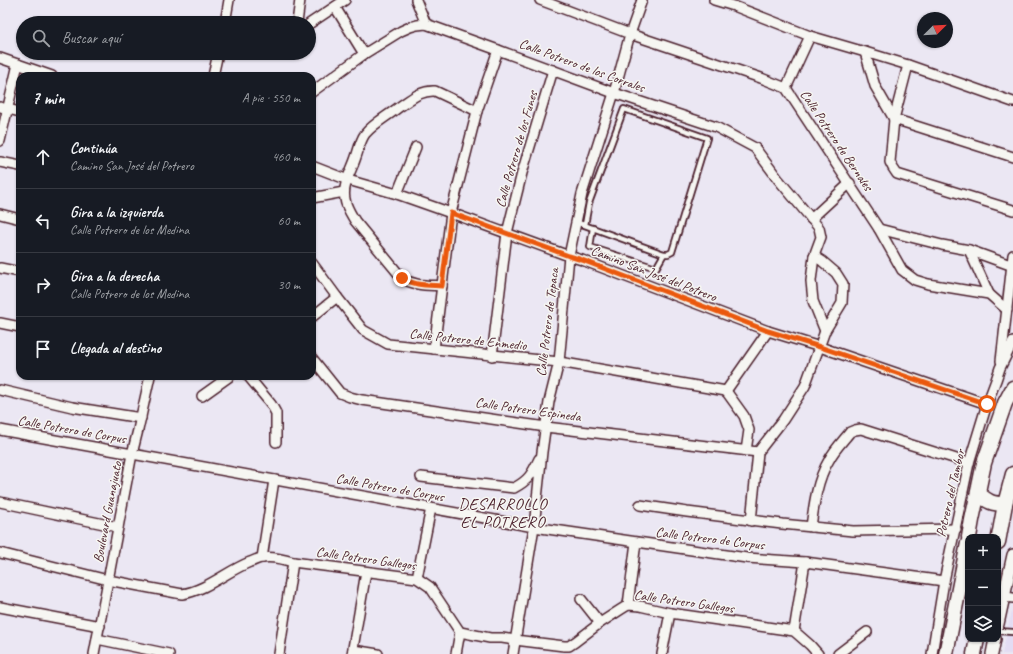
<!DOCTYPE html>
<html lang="es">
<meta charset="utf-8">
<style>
:root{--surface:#171b24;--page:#242831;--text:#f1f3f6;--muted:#9ea1a6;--line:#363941}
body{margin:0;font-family:Caveat,sans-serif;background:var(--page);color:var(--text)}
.controls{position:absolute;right:12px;bottom:12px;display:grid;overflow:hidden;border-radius:8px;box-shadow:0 1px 3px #0004}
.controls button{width:36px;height:36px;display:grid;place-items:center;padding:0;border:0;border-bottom:1px solid var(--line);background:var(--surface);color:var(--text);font:20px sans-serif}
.compass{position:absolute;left:917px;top:12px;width:36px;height:36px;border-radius:50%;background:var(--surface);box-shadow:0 1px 3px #0004;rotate:66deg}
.stop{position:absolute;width:12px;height:12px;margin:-9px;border:3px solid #ea580c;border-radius:50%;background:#fff}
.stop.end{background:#ea580c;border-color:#fff;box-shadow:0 1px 4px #0008}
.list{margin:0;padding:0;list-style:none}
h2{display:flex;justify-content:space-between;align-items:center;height:52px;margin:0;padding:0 16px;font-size:17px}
h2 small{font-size:13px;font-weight:400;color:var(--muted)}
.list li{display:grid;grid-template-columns:26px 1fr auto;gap:12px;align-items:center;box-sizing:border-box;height:64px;padding:0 16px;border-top:1px solid var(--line)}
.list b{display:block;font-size:15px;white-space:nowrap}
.list p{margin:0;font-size:13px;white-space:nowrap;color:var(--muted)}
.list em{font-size:13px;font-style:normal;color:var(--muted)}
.icon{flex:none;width:22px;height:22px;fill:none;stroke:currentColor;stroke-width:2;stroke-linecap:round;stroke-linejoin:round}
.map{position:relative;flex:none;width:1013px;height:654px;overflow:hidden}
.search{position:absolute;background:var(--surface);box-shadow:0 1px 3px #0004;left:16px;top:16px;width:300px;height:44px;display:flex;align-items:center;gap:10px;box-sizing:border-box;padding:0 14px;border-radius:22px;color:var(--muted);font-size:15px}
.panel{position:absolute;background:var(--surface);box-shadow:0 1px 3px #0004;left:16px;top:72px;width:300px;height:308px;border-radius:12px}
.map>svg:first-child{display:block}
</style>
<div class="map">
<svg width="1013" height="654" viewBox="0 0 1013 654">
<rect width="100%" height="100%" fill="#ebe7f3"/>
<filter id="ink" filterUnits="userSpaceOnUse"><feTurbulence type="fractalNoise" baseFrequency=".025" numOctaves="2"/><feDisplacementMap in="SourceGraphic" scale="8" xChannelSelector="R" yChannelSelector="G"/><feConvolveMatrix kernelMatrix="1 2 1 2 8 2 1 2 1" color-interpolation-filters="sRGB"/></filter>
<g filter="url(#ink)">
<path fill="#e3dcf3" d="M1013 607V654H1002L1007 632Z"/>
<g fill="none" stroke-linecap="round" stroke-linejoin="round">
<defs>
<g id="service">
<path d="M576 222 664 254H668L672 252 707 138 624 109 589 203 585 225"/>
<path d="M593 228 590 247 656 268 664 254"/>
<path d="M998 631 1013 632"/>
</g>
<g id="minor">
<path d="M416 0 426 24"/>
<path d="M540 0 630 34 761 78 786 88 879 229 902 270 915 280 928 284 989 294 1007 310"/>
<path d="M714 0 734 6 810 36 865 52 908 65 1013 102"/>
<path d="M335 7 364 54"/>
<path d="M225 23 229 0"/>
<path d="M297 23 300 0"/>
<path d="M309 24 345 0"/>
<path d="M865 52 875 86 894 119 1013 157"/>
<path d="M0 58 52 76"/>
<path d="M908 65 894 119 890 162 893 168 897 174 1013 210"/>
<path d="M213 76 218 53"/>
<path d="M786 88 810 36"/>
<path d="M312 92 364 54 401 31 410 27 417 25 426 24 498 50 614 93 716 127 755 148 778 179 819 228 821 237 814 256 811 281 813 301 825 331"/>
<path d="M0 107 20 112"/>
<path d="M0 141 18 64"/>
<path d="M0 162 20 166"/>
<path d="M312 166 348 180 397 194 451 213 569 256 582 260 768 331 820 347 987 404"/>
<path d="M397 194 416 147"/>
<path d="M312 198 344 192"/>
<path d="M0 214 20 219"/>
<path d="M811 219 850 183"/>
<path d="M879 229 942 245 969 250 1013 266"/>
<path d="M969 250 989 294"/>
<path d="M312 263 337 297 363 330 388 344 559 362 726 391"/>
<path d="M0 268 20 272"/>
<path d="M442 286C428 285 414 286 402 278L355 221C351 214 346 207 345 199 342 185 352 170 356 157 359 149 360 141 365 134 374 123 388 116 399 107 410 100 420 90 435 91L477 111"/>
<path d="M312 317 337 297"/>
<path d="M0 323 20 327"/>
<path d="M434 349 451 213 477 111 498 50"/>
<path d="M492 356 507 233 522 173 553 70"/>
<path d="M312 358 340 393 350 397 362 400 546 427 758 452"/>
<path d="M1001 361 1013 255"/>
<path d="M248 376 271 404 276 413V442"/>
<path d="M0 390 72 407 141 418"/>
<path d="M726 391 768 331"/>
<path d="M726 391 744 416 749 430 746 451"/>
<path d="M202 396 230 376"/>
<path d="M0 430 534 527 747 558 805 562 944 581"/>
<path d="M421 477 514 488C529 480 532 474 539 459"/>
<path d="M0 502 118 527"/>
<path d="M640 505 687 512 782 524 853 531 956 529"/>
<path d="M751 521 758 452 783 420 805 386 825 331 842 303 843 284 836 273 822 261 814 256"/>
<path d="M811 527C814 504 817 480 829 460 834 450 843 441 850 432L855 430 861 429 969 463"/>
<path d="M0 553 108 580 182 594C207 590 227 571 250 562 254 561 258 558 262 558 272 556 283 559 293 562L417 578 430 587 460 632 490 638H502L515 640 564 646H569L575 642 600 623 620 610 628 605 640 606 670 613 794 631 810 645 818 654"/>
<path d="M262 558 274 480"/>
<path d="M417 578 431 508"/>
<path d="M1005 597 1013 598"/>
<path d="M581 599 600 623"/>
<path d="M628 605 636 542"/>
<path d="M0 607 100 626"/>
<path d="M794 631 805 562"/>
<path d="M97 639 169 654"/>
<path d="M353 650 378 654"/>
<path d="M94 654 132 454 138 430 150 376"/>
<path d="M279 654 293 562"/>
<path d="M352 654 366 572"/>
<path d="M456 654 460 632"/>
<path d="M513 654 534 527 542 452 549 402 559 362 569 256 582 194 614 93 630 34 642 0"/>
<path d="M662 654 670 613"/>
<path d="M838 654 867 632"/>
<path d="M932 654 944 581 969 463 987 404 996 380 1000 368 1013 342"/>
</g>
<g id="tertiary">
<path d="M998 624 1013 555"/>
<path d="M992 654 995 639"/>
</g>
<g id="primary">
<path d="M978 493C988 502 992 504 1005 504"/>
<path d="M969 537 972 520 984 463 1005 403 1013 388"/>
<path d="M998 542 1005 504 1013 474"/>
<path d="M946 654 968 543"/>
<path d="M974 654 977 639"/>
</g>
</defs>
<use href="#service" stroke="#4a1f2b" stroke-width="8"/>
<use href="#minor" stroke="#4a1f2b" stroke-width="12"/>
<use href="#tertiary" stroke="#4a1f2b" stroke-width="14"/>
<use href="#primary" stroke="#4a1f2b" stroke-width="17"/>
<use href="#service" stroke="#f6f6f2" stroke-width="4.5"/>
<use href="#minor" stroke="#f6f6f2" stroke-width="9"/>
<use href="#tertiary" stroke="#f6f6f2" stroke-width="11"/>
<use href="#primary" stroke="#f6f6f2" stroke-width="14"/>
</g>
</g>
<g fill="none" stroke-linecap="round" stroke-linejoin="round" filter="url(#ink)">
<path stroke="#ea580c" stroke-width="5" d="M402 278C414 286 428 285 442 286L451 213 569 256 582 260 768 331 820 347 987 404"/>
</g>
<g text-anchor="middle" stroke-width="3" stroke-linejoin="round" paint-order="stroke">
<g font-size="14" fill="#4a1f2b" stroke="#f6f6f2">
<text transform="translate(582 65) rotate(20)" y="5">Calle Potrero de los Corrales</text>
<text transform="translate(837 140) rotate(56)" y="5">Calle Potrero de Bernales</text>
<text transform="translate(516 149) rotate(-74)" y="5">Calle Potrero de los Funes</text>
<text transform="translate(654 273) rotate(21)" y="5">Camino San José del Potrero</text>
<text transform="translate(547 322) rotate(-83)" y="5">Calle Potrero de Tepaca</text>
<text transform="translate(468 339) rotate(6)" y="5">Calle Potrero de Enmedio</text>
<text transform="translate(528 409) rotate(8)" y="5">Calle Potrero Espineda</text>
<text transform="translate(72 429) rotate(10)" y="5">Calle Potrero de Corpus</text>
<text transform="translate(390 487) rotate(10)" y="5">Calle Potrero de Corpus</text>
<text transform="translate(950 493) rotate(-77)" y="5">Potrero del Tambor</text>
<text transform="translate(107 512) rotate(-79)" y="5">Boulevard Guanajuato</text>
<text transform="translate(710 538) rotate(7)" y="5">Calle Potrero de Corpus</text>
<text transform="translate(366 558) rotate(8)" y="5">Calle Potrero Gallegos</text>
<text transform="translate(684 601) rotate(8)" y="5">Calle Potrero Gallegos</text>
</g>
<g font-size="16" letter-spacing="1" fill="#4a1f2b" stroke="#f6f6f2">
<text x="503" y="509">DESARROLLO<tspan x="503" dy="18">EL POTRERO</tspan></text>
</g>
</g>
</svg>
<div class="controls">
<button>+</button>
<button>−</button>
<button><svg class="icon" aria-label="layers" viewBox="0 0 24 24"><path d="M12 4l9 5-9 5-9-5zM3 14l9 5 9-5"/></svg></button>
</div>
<svg class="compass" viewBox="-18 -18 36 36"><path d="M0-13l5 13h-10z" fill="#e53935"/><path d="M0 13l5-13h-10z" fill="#9ea1a6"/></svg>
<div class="stop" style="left:987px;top:404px"></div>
<div class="stop end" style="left:402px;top:278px"></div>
<div class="search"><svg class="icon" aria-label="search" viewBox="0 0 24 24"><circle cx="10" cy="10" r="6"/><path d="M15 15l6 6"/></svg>Buscar aquí</div>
<section class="panel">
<h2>7 min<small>A pie · 550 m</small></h2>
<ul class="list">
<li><svg class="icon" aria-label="ahead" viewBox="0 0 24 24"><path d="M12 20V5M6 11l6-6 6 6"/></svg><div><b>Continúa</b><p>Camino San José del Potrero</p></div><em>460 m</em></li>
<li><svg class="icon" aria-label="left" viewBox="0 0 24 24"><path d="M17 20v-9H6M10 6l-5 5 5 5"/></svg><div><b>Gira a la izquierda</b><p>Calle Potrero de los Medina</p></div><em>60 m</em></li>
<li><svg class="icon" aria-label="right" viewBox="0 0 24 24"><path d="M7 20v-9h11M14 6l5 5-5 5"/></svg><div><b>Gira a la derecha</b><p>Calle Potrero de los Medina</p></div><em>30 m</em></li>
<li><svg class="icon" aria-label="arrive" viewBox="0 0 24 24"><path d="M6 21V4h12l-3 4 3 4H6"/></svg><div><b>Llegada al destino</b></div></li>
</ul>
</section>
</div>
